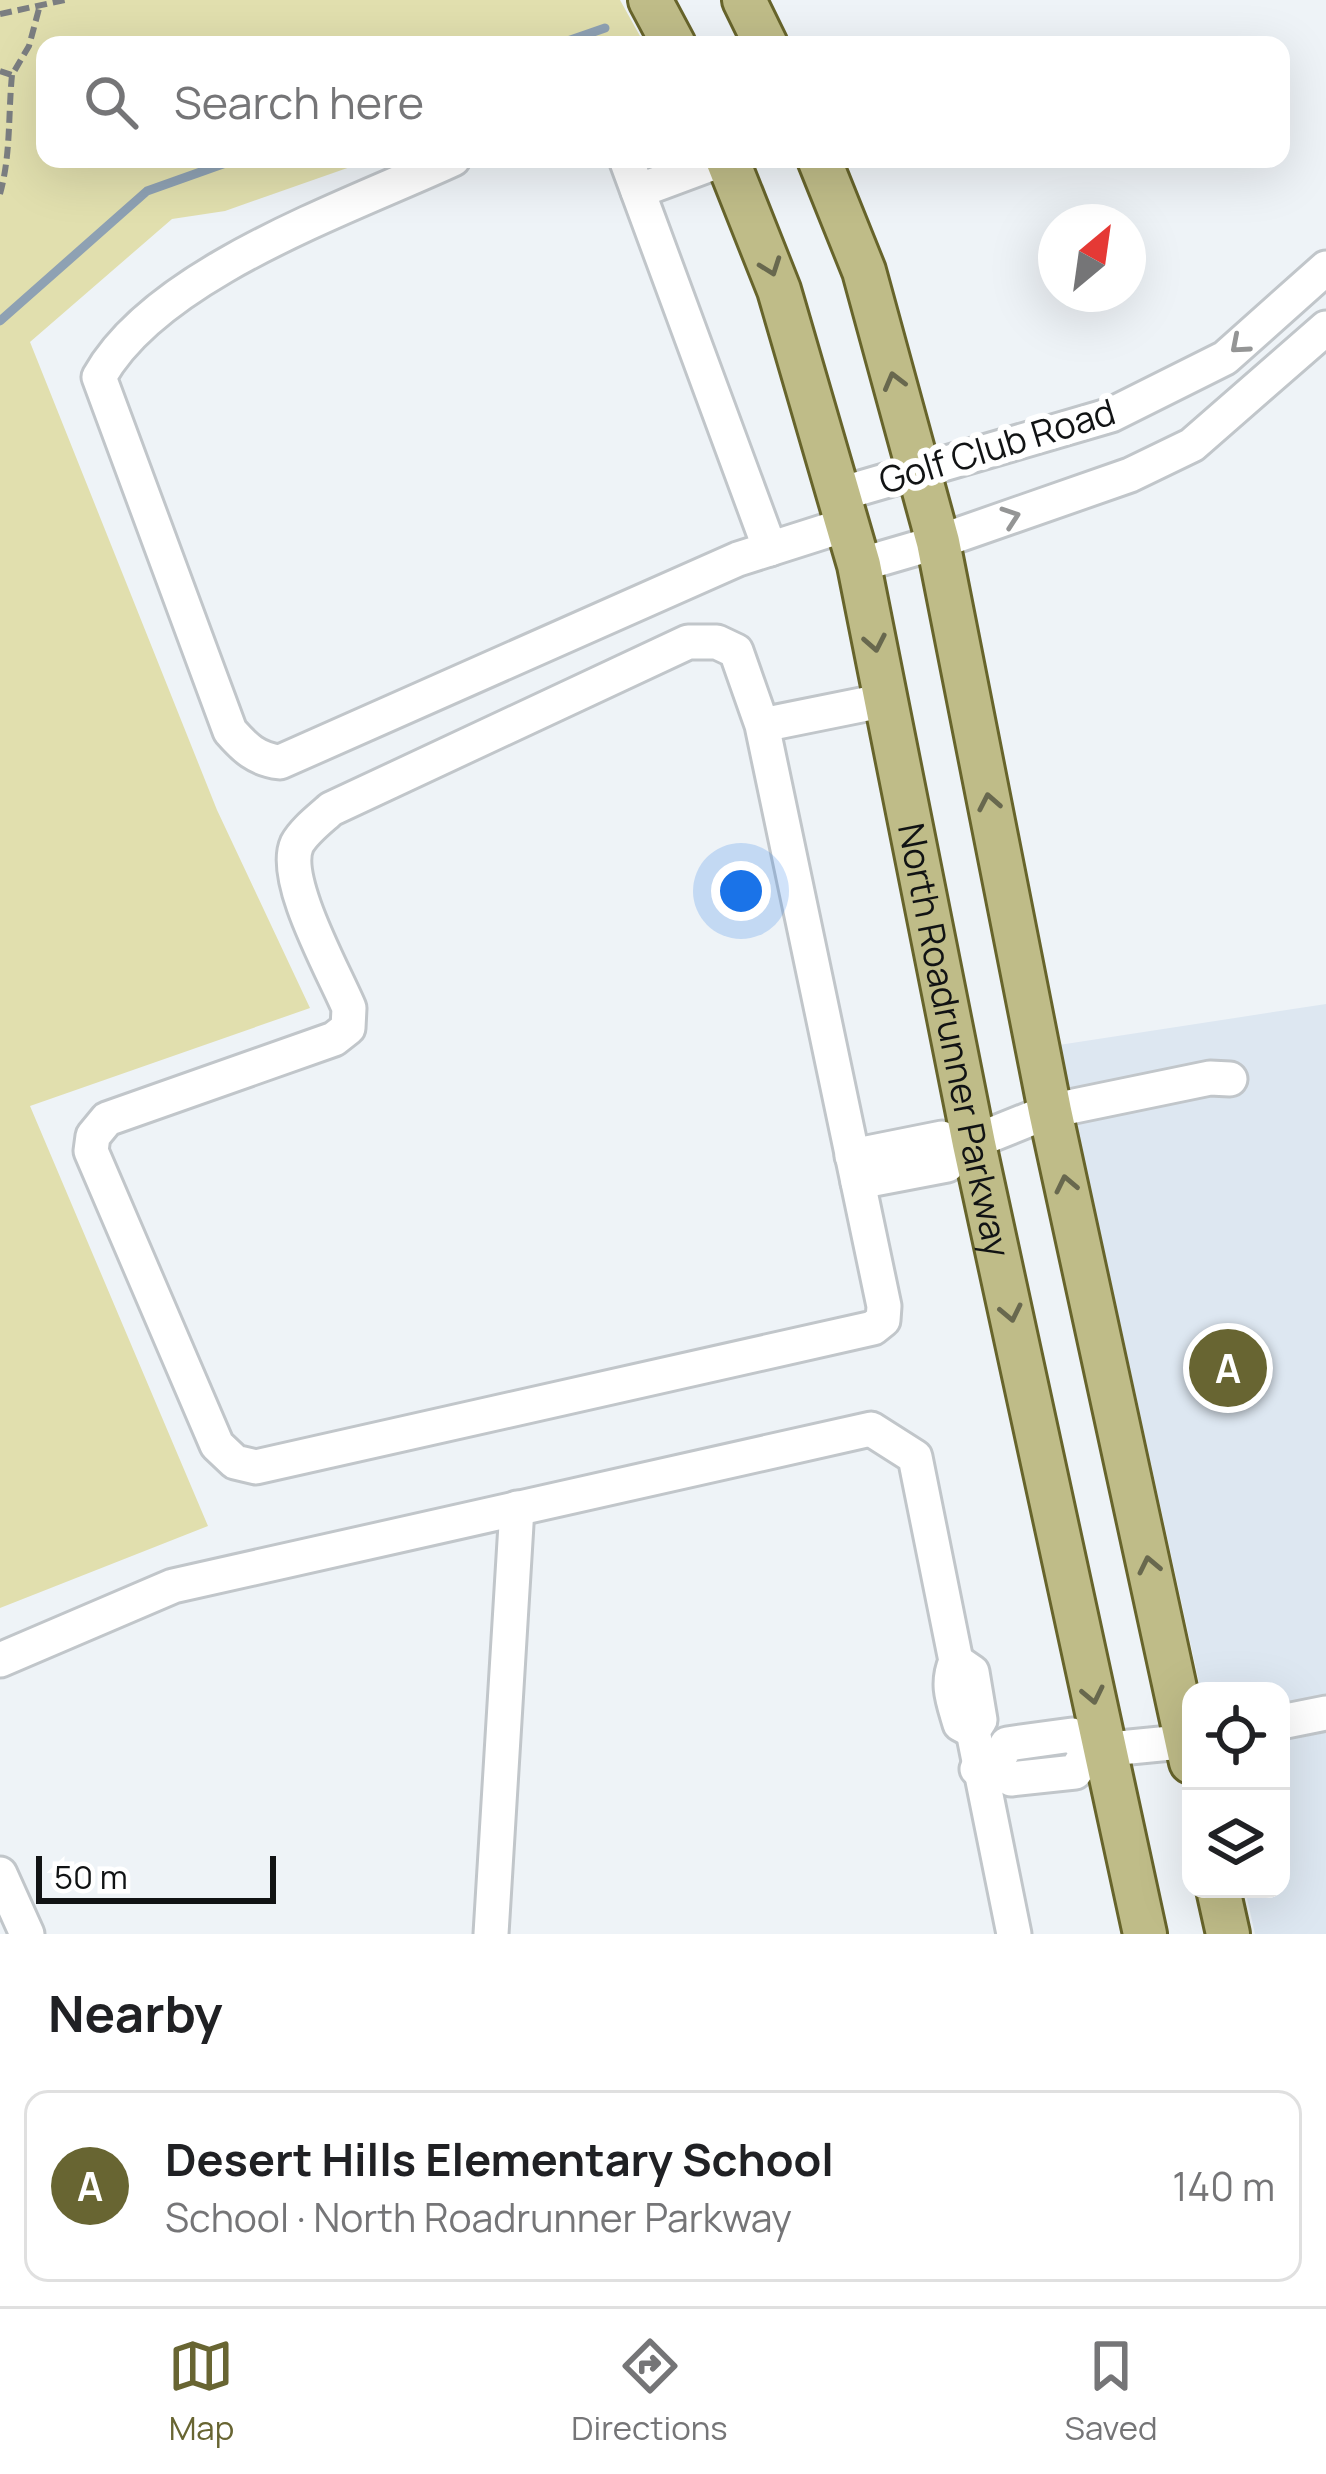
<!DOCTYPE html>
<meta charset="utf-8">
<style>
:root{--surface:#fff;--page:#f2f2f2;--text:#202124;--muted:#757577;--line:#e0e0e0;--accent:#686532}
body{margin:0;font-family:Manrope,sans-serif;background:var(--page);color:var(--text)}
.controls{position:absolute;right:36px;bottom:36px;display:grid;overflow:hidden;border-radius:24px;box-shadow:0 12px 48px #0002}
.controls button{width:108px;height:108px;display:grid;place-items:center;padding:0;border:0;border-bottom:3px solid var(--line);background:var(--surface);color:var(--text);font:60px sans-serif}
.compass{position:absolute;left:1038px;top:204px;width:108px;height:108px;border-radius:50%;background:var(--surface);box-shadow:0 12px 48px #0002;rotate:29deg}
.scale{position:absolute;left:36px;bottom:30px;width:240px;box-sizing:border-box;padding-left:12px;border:6px solid #111314;border-top:0;font-size:33px;line-height:42px;white-space:nowrap;color:#111314;-webkit-text-stroke:9px #fff;paint-order:stroke}
.you{position:absolute;left:741px;top:891px;width:42px;height:42px;margin:-30px;border:9px solid #fff;border-radius:50%;background:#1a73e8;box-shadow:0 0 0 18px #1a73e833}
.badge{display:grid;place-items:center;width:78px;height:78px;border-radius:50%;background:var(--accent);color:#fff;font-size:39px;font-weight:700}
.pin{position:absolute;translate:-50% -50%;border:6px solid #fff;box-shadow:0 3px 12px #0006}
.list{margin:0;padding:0;list-style:none}
h2{display:flex;justify-content:space-between;align-items:center;height:156px;margin:0;padding:0 48px;font-size:51px}
h2 small{font-size:39px;font-weight:400;color:var(--muted)}
.list li{display:grid;grid-template-columns:78px 1fr auto;gap:36px;align-items:center;box-sizing:border-box;height:192px;margin:0 24px 24px;padding:0 24px;border:3px solid var(--line);border-radius:24px}
.list b{display:block;font-size:45px;white-space:nowrap}
.list p{margin:0;font-size:39px;white-space:nowrap;color:var(--muted)}
.list em{font-size:39px;font-style:normal;color:var(--muted)}
.icon{flex:none;width:66px;height:66px;fill:none;stroke:currentColor;stroke-width:2;stroke-linecap:round;stroke-linejoin:round}
.map{position:relative;flex:none;width:1326px;height:1934px;overflow:hidden}
.search{position:absolute;background:var(--surface);box-shadow:0 12px 48px #0002;left:36px;right:36px;top:36px;height:132px;display:flex;align-items:center;gap:30px;box-sizing:border-box;padding:0 42px;border-radius:24px;color:var(--muted);font-size:45px}
.sheet{height:372px;background:var(--surface)}
nav{display:flex;justify-content:space-around;align-items:center;box-sizing:border-box;height:168px;border-top:3px solid var(--line);background:var(--surface);font-size:33px;color:var(--muted)}
nav a{display:grid;justify-items:center;gap:6px}
nav .on{color:var(--accent)}
.map>svg:first-child{display:block}
</style>
<div class="map">
<svg width="1326" height="1934" viewBox="0 0 1326 1934">
<rect width="100%" height="100%" fill="#eef3f7"/>
<path fill="#dde7f1" d="M1326 1004V1934H1255L1245 1889H1281V1691H1201L1059 1045Z"/>
<path fill="#e1dfae" d="M0 0H620L645 45H45V159H373L225 211 172 219 30 342 217 810 310 1008 30 1106 208 1526 0 1608Z"/>
<g fill="none" stroke-linecap="round" stroke-linejoin="round">
<g stroke="#8ea1b3" stroke-width="9">
<path d="M556 45 605 28"/>
<path d="M0 321 147 191 237 159"/>
</g>
<defs>
<g id="minor">
<path d="M453 159C347 208 157 273 99 377L230 731C245 748 256 759 280 762L738 559 848 524"/>
<path d="M626 159 770 549"/>
<path d="M638 191 724 159"/>
<path d="M840 494 1111 415 1225 358 1326 268"/>
<path d="M859 565 938 542 1130 475 1192 445 1326 328"/>
<path d="M762 725 884 1306 883 1320 873 1328 256 1467 235 1462 217 1445 91 1151 93 1136 107 1119 334 1039 348 1028 349 1008C334 972 281 879 297 844 304 831 320 819 331 809L688 642H717L736 651 762 725 886 700"/>
<path d="M958 1148 1050 1111 1210 1078 1230 1079"/>
<path d="M852 1156 942 1138 958 1148 947 1165 858 1182"/>
<path d="M0 1660 173 1586 871 1429 915 1457 956 1661C946 1684 953 1700 960 1724L973 1731"/>
<path d="M956 1661 972 1672 980 1720 973 1731 1014 1934"/>
<path d="M1281 1722 1326 1713"/>
<path d="M995 1766 1007 1744 1072 1735 1089 1751"/>
<path d="M977 1769 995 1766 1011 1779 1075 1772 1089 1751 1191 1741"/>
<path d="M0 1874 27 1934"/>
<path d="M491 1934 517 1508"/>
</g>
<g id="major">
<path d="M650 0 674 45"/>
<path d="M744 0 766 45"/>
<path id="s1" d="M727 159 779 290 859 565 974 1144 1145 1934"/>
<path d="M819 159 864 271 938 542 1050 1111 1191 1762"/>
<path d="M1218 1889 1228 1934"/>
</g>
</defs>
<use href="#minor" stroke="#c1c6ca" stroke-width="39"/>
<use href="#major" stroke="#67642b" stroke-width="48"/>
<g stroke="#7b7e81" stroke-width="6" stroke-dasharray="12 6" stroke-linecap="butt">
<path d="M0 14 65 0"/>
<path d="M0 71 12 75 29 46 40 5"/>
<path d="M0 194C11 154 8 116 12 75"/>
</g>
<use href="#minor" stroke="#fff" stroke-width="33"/>
<use href="#major" stroke="#bfbc88" stroke-width="42"/>
</g>
<defs><path id="oneway-chevron" d="M-2-3.5L2.5 0L-2 3.5" fill="none" stroke-width="1.6" stroke-linecap="round" stroke-linejoin="round" transform="scale(3)"/></defs>
<g stroke="#68684e">
<use href="#oneway-chevron" transform="translate(771 267) rotate(70)"/>
<use href="#oneway-chevron" transform="translate(894 381) rotate(-105)"/>
<use href="#oneway-chevron" transform="translate(875 643) rotate(79)"/>
<use href="#oneway-chevron" transform="translate(989 802) rotate(-101)"/>
<use href="#oneway-chevron" transform="translate(1066 1184) rotate(-102)"/>
<use href="#oneway-chevron" transform="translate(1011 1313) rotate(78)"/>
<use href="#oneway-chevron" transform="translate(1149 1565) rotate(-102)"/>
<use href="#oneway-chevron" transform="translate(1093 1695) rotate(78)"/>
</g>
<g stroke="#949595">
<use href="#oneway-chevron" transform="translate(1239 345) rotate(139)"/>
<use href="#oneway-chevron" transform="translate(1011 517) rotate(-19)"/>
</g>
<g text-anchor="middle" stroke-width="12" stroke-linejoin="round" paint-order="stroke">
<g font-size="36" fill="#111314" stroke="#fff">
<text transform="translate(997 446) rotate(-17)" y="13">Golf Club Road</text>
<text dy="13" stroke="none"><textPath href="#s1" startOffset="912">North Roadrunner Parkway</textPath></text>
</g>
</g>
</svg>
<div class="controls">
<button><svg class="icon" aria-label="locate" viewBox="0 0 24 24"><circle cx="12" cy="12" r="6"/><path d="M12 2v4M12 18v4M2 12h4M18 12h4"/></svg></button>
<button><svg class="icon" aria-label="layers" viewBox="0 0 24 24"><path d="M12 4l9 5-9 5-9-5zM3 14l9 5 9-5"/></svg></button>
</div>
<svg class="compass" viewBox="-18 -18 36 36"><path d="M0-13l5 13h-10z" fill="#e53935"/><path d="M0 13l5-13h-10z" fill="#757577"/></svg>
<div class="scale">50 m</div>
<div class="you"></div>
<div class="pin badge" style="left:1228px;top:1368px">A</div>
<div class="search"><svg class="icon" aria-label="search" viewBox="0 0 24 24"><circle cx="10" cy="10" r="6"/><path d="M15 15l6 6"/></svg>Search here</div>
</div>
<section class="sheet">
<h2>Nearby<small></small></h2>
<ul class="list">
<li><span class="badge">A</span><div><b>Desert Hills Elementary School</b><p>School · North Roadrunner Parkway</p></div><em>140 m</em></li>
</ul>
</section>
<nav>
<a class="on"><svg class="icon" aria-label="map" viewBox="0 0 24 24"><path d="M3 6l6-2 6 2 6-2v14l-6 2-6-2-6 2zM9 4v14M15 6v14"/></svg>Map</a>
<a><svg class="icon" aria-label="directions" viewBox="0 0 24 24"><path d="M12 3l9 9-9 9-9-9zM9 14v-3h6M13 9l2 2-2 2"/></svg>Directions</a>
<a><svg class="icon" aria-label="saved" viewBox="0 0 24 24"><path d="M7 4h10v16l-5-4-5 4z"/></svg>Saved</a>
</nav>
